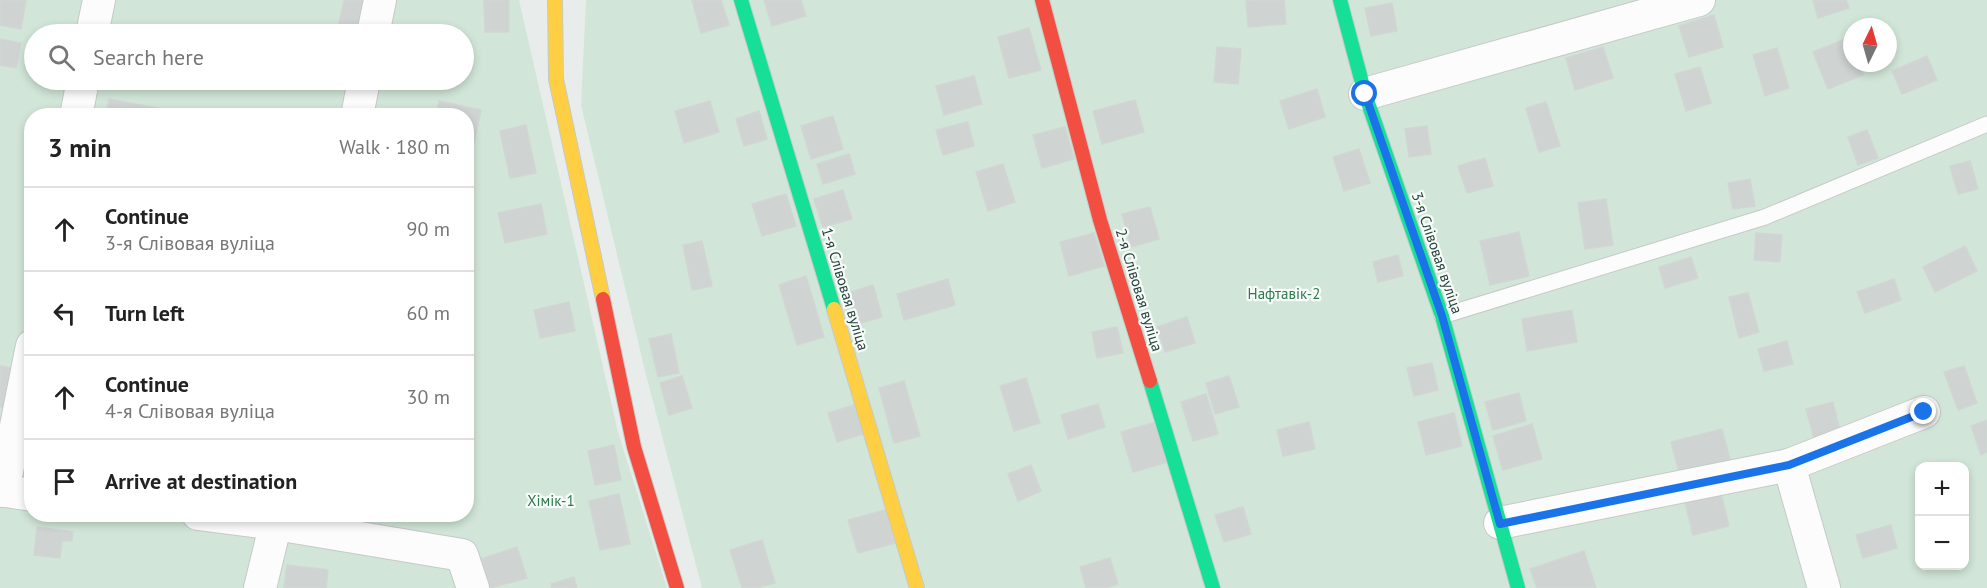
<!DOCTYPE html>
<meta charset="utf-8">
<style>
:root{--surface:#fff;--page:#f6f6f6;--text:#222;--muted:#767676;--line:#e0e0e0}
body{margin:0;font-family:"PT Sans",sans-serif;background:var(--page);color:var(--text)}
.controls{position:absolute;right:18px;bottom:18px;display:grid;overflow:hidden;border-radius:12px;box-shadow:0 3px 9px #0003}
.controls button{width:54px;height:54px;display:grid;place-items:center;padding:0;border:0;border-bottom:2px solid var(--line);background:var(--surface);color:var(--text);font:30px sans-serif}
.compass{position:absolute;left:1843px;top:18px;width:54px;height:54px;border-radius:50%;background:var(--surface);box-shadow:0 3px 9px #0003;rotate:5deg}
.stop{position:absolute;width:18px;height:18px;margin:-14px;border:4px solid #1a73e8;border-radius:50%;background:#fff}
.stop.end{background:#1a73e8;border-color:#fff;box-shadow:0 2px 6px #0008}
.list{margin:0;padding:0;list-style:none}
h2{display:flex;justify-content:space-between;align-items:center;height:78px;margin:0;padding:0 24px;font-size:26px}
h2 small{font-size:20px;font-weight:400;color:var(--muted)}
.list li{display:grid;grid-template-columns:39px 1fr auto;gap:18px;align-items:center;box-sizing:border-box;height:84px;padding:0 24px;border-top:2px solid var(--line)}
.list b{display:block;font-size:22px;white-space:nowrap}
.list p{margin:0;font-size:20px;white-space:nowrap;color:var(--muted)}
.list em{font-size:20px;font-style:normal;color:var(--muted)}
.icon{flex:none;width:33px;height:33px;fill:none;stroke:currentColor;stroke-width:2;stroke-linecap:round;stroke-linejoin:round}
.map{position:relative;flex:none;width:1987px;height:588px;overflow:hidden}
.search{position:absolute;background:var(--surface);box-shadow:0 3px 9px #0003;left:24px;top:24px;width:450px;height:66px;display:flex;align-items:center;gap:15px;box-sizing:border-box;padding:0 21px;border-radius:33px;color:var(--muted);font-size:22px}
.panel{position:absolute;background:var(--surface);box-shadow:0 3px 9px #0003;left:24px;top:108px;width:450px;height:414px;border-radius:24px}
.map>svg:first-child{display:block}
</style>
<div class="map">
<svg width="1987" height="588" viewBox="0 0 1987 588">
<rect width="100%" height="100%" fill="#e8edeb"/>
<g fill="#d1e6d8" fill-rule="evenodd">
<path d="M0 0H519L618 432 667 588H0ZM34 34H464V80H34ZM32 116H466V514H32Z"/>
<path d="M586 0H1987V588H702L646 375 581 105ZM1852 27H1888V63H1852ZM1920 466H1964V566H1920Z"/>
</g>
<g fill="#cfd4d2" stroke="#d1d6d4" stroke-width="1.5">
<path d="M0 0H26L21 29 0 25Z"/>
<path d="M344 0H369L363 27 339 23Z"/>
<path d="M484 0H509V32H485Z"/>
<path d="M692 0H721L729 25 701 33Z"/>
<path d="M764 0H801L806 16 772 26Z"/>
<path d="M1284 0 1286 24 1248 27 1246 1Z"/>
<path d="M1813 0H1846L1849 8 1818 18Z"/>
<path d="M1392 3 1397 31 1371 36 1365 8Z"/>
<path d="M1714 15 1723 47 1689 57 1679 26Z"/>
<path d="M1029 28 1041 70 1009 78 998 37Z"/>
<path d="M1848 38 1852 47V63H1859L1863 75 1828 89 1813 52Z"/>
<path d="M0 39 21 43 16 68 0 65Z"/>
<path d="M1217 47 1241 49 1238 84 1214 82Z"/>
<path d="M1603 47 1613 78 1575 90 1566 58Z"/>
<path d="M1777 48 1789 88 1765 96 1753 55Z"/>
<path d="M1927 56 1937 80 1902 94 1892 71Z"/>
<path d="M1700 67 1711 103 1686 111 1675 74Z"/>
<path d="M974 76 982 104 944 115 936 86Z"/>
<path d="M1317 89 1325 117 1289 129 1280 101Z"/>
<path d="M109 99 157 108 155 116H106Z"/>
<path d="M1135 100 1144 132 1102 144 1093 111Z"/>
<path d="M439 101 481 110 473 148 466 147V116H436Z"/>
<path d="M710 101 719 132 684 143 675 111Z"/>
<path d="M1546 102 1560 146 1539 152 1526 108Z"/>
<path d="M759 111 767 139 744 146 736 119Z"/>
<path d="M833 116 843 149 811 159 801 126Z"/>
<path d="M968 122 974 146 943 155 936 130Z"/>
<path d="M526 125 536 173 510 178 500 131Z"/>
<path d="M1427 126 1431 154 1409 157 1405 129Z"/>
<path d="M1065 127 1074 159 1042 168 1033 135Z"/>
<path d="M1867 130 1878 158 1858 165 1848 137Z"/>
<path d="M1359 149 1370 183 1344 191 1333 157Z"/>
<path d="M849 154 855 174 823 184 817 164Z"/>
<path d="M1485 158 1493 186 1467 193 1458 166Z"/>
<path d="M1970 161 1978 189 1958 194 1950 166Z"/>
<path d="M1003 164 1015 202 988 211 976 172Z"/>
<path d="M1750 179 1755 206 1733 209 1728 183Z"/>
<path d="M843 190 852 219 823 227 814 199Z"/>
<path d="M786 194 796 226 762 236 752 204Z"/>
<path d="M1606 199 1613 245 1585 249 1578 203Z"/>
<path d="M541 204 547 234 505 243 498 213Z"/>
<path d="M1150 207 1159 239 1131 247 1122 214Z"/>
<path d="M1519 232 1529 276 1490 285 1480 241Z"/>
<path d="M1094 233 1104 266 1069 276 1060 242Z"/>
<path d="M1756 233 1782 235 1780 262 1754 260Z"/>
<path d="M702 241 712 286 692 290 683 245Z"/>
<path d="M1965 246 1977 271 1935 292 1923 267Z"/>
<path d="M1398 255 1403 276 1378 282 1373 262Z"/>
<path d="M1691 257 1698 278 1665 288 1659 267Z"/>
<path d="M806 276 824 337 797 345 779 285Z"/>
<path d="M948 279 955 305 904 320 897 294Z"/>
<path d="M1894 279 1901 300 1865 313 1857 292Z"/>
<path d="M873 285 882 317 857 324 848 293Z"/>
<path d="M1748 293 1759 332 1739 338 1729 297Z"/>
<path d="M569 302 575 331 540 338 534 310Z"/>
<path d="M1572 310 1577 342 1527 351 1522 319Z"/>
<path d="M1187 317 1195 343 1165 352 1157 327Z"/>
<path d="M1117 327 1123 353 1097 358 1092 332Z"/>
<path d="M671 334 679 373 658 377 649 339Z"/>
<path d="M1787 341 1793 364 1764 371 1758 349Z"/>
<path d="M1432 363 1438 390 1414 396 1407 368Z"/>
<path d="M0 366 13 368 8 408 0 407Z"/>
<path d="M1964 366 1977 403 1958 410 1944 372Z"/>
<path d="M682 376 692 408 669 415 660 383Z"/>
<path d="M1229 376 1239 407 1215 414 1206 383Z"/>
<path d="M1026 378 1040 423 1014 431 1000 386Z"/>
<path d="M904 381 920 436 894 443 879 388Z"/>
<path d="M1519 393 1526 421 1493 430 1485 402Z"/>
<path d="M1206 394 1218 434 1193 441 1181 402Z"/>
<path d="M1833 402 1841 435 1815 442 1806 409Z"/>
<path d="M1098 404 1105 427 1068 439 1061 415Z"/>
<path d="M854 405 863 434 837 442 828 413Z"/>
<path d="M1454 413 1462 446 1426 455 1418 422Z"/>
<path d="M1987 420V452L1981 455 1971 426Z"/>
<path d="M1156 422 1168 462 1133 472 1121 432Z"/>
<path d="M1309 422 1315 449 1283 456 1277 430Z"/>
<path d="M1532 424 1542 459 1503 470 1493 436Z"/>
<path d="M1722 429 1732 467 1681 480 1671 442Z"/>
<path d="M614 445 621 480 595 485 588 451Z"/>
<path d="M1031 465 1041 491 1018 501 1008 474Z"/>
<path d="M1721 493 1729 526 1693 535 1685 502Z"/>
<path d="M619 494 630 544 600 550 589 501Z"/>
<path d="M1243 507 1251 534 1224 542 1215 515Z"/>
<path d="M885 510 895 543 858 553 848 520Z"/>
<path d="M1891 525 1897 548 1863 558 1856 535Z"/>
<path d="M37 527 73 532 72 541H62L60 558 34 555Z"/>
<path d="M762 540 775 583 756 588H742L730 550Z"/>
<path d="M517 547 527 578 490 588 481 559Z"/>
<path d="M1584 551 1596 588H1537L1530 569Z"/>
<path d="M1110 558 1118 584 1106 588H1086L1080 567Z"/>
<path d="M287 565 328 570 326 588H284Z"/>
<path d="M574 577 577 588H552L551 584Z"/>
</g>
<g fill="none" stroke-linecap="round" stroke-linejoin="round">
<defs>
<path id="lane" d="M1442 316 1765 217 1987 124"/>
<g id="street">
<path d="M92 34 99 0"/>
<path d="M373 34 380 0"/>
<path d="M1365 94 1699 0"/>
<path d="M76 116 83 80"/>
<path d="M357 116 364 80"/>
<path d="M0 490 32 495"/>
<path d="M3 491 32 346"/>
<path d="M198 514 276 524 462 555 473 588"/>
<path d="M1500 523 1789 465"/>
<path d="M260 588 278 514"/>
<path d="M1824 588 1789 465 1924 412"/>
</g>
<g id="fast">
<path d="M741 0 834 309"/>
<path d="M1340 0 1365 94 1442 316 1518 588"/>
<path d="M1150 381 1213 588"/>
</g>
<g id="slow">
<path d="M555 0 556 79 603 299"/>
<path d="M834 309 917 588"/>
</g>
<g id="jam">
<path d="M1042 0 1100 220 1150 381"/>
<path d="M603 299 634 447 677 588"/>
</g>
</defs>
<use href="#lane" stroke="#c5cac8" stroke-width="17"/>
<use href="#street" stroke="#c5cac8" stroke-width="34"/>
<use href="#fast" stroke="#c3cbc8" stroke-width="16"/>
<use href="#slow" stroke="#c3cbc8" stroke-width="16"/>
<use href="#jam" stroke="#c3cbc8" stroke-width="16"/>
<use href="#lane" stroke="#fcfcfc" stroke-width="15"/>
<use href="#street" stroke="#fcfcfc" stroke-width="32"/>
<use href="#fast" stroke="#16e098" stroke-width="14"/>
<use href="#slow" stroke="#ffcf43" stroke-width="14"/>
<use href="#jam" stroke="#f24e42" stroke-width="14"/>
</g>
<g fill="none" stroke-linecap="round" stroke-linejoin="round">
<path stroke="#1a73e8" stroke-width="8" d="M1365 94 1442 316 1500 524 1789 465 1924 412"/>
</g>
<g text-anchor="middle" stroke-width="4.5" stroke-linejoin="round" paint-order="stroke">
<g font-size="15" fill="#24423a" stroke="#f7fbf9">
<text transform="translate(1437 253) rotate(71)" y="5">3-я Слівовая вуліца</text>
<text transform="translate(845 289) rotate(73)" y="5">1-я Слівовая вуліца</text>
<text transform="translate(1139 290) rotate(73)" y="5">2-я Слівовая вуліца</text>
</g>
<g font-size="15" fill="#2d7a4b" stroke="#f7fbf9">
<text x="1284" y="299">Нафтавік-2</text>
<text x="551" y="506">Хімік-1</text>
</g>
</g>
</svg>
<div class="controls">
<button>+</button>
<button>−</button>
</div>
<svg class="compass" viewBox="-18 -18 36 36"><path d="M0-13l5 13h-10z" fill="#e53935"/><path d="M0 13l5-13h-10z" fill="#767676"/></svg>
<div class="stop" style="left:1365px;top:94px"></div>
<div class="stop end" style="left:1924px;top:412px"></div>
<div class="search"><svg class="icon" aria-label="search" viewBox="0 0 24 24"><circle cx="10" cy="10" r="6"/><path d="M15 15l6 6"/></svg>Search here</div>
<section class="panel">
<h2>3 min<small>Walk · 180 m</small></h2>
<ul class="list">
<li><svg class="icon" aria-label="ahead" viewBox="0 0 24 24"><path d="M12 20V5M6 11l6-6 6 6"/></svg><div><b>Continue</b><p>3-я Слівовая вуліца</p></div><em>90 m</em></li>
<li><svg class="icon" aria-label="left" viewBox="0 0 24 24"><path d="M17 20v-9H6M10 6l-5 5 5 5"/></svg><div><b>Turn left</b></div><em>60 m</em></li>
<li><svg class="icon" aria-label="ahead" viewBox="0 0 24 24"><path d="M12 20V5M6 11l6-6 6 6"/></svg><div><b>Continue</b><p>4-я Слівовая вуліца</p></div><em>30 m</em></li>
<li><svg class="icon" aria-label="arrive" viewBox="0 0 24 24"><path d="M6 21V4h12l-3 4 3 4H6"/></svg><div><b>Arrive at destination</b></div></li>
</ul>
</section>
</div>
